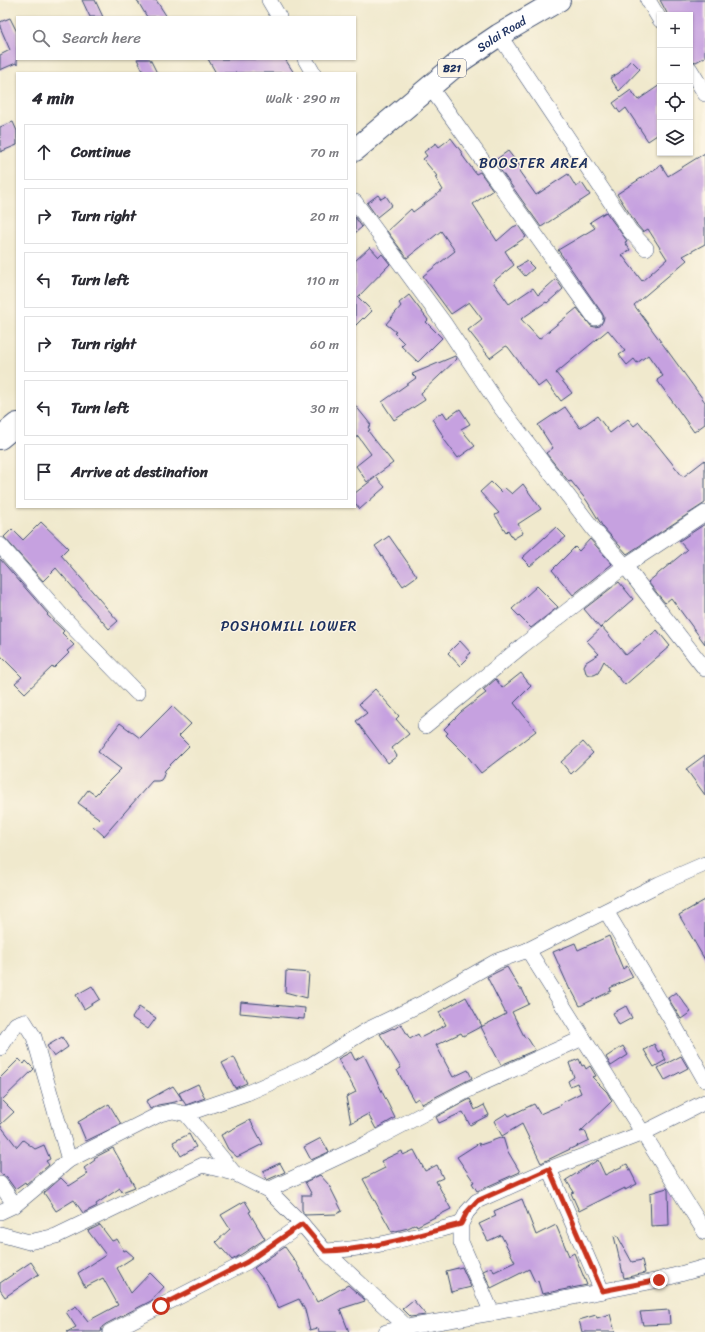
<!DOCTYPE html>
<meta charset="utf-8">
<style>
:root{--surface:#fff;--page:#f2f2f3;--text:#2b2b33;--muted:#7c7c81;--line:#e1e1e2}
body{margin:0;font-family:Sriracha,sans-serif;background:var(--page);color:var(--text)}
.controls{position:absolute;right:12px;top:12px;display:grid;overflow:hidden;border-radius:0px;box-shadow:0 1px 3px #0004}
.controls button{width:36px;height:36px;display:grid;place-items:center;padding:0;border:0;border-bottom:1px solid var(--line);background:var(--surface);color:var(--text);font:20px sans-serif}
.stop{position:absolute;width:12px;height:12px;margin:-9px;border:3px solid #c8321e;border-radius:50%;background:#fff}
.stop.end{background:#c8321e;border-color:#fff;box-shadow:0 1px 4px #0008}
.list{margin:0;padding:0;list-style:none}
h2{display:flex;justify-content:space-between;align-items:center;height:52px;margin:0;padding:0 16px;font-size:17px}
h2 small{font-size:13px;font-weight:400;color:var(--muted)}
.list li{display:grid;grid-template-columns:26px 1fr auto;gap:12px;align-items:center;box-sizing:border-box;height:56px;margin:0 8px 8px;padding:0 8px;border:1px solid var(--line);border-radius:0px}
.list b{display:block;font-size:15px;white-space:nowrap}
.list em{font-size:13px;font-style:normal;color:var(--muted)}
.icon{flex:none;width:22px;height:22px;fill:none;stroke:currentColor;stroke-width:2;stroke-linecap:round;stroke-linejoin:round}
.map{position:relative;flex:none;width:705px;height:1332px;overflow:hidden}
.search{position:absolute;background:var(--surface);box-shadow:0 1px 3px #0004;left:16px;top:16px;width:340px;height:44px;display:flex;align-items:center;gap:10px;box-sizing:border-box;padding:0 14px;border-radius:0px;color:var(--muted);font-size:15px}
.panel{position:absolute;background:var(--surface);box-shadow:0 1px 3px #0004;left:16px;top:72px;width:340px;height:436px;border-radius:0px}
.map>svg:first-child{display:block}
</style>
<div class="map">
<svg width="705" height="1332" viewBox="0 0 705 1332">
<rect width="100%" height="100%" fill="#fcf5e5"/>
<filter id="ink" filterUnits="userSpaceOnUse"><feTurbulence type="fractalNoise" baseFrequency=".025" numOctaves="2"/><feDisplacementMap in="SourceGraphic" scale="8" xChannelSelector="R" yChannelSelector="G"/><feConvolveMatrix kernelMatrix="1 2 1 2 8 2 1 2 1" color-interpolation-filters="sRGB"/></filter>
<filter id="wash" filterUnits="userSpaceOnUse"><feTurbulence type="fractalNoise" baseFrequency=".012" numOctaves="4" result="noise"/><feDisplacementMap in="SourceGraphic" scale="16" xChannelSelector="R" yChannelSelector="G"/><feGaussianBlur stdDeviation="0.9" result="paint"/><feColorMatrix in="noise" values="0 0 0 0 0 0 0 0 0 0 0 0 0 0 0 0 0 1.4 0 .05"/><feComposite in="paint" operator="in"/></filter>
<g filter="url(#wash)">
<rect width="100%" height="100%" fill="#f0e9cd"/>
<g id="blocks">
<g fill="#c6a1e0">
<path d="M82 0H95L103 17H90Z"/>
<path d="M137 0H156L167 17H147Z"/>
<path d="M660 0H705V57L696 62 690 60V15H668Z"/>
<path d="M10 18 17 32V65L16 63 0 70V55L10 50 0 27V22Z"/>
<path d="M137 59H150L157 73H144Z"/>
<path d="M208 59H285L294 73H216Z"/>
<path d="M631 60 640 69 619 91 610 78 619 73Z"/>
<path d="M660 85V133L648 141 626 108 620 113 613 103 631 90 638 100Z"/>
<path d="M13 122 17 131V145L0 152V127Z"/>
<path d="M451 138 463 154 462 155 476 174 480 172 493 190 473 204 497 241 513 227 518 225 526 237 505 251 514 265 493 282 509 304 533 288 538 295 556 279 563 289 547 303 546 302 521 319 539 339 577 308 591 326 595 327 600 326 603 321 604 317 602 313 558 250 595 228 590 222 606 212 627 241 625 242 630 250 622 255 642 281 667 259 648 229 643 232 637 225 617 194 661 165 668 176 705 153V244L683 256 687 260 634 305 705 402V424L694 432 657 380 663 376 648 355 637 363 634 359 627 365 619 355 625 351 608 330 556 373 572 393 561 401 546 381 538 387 508 347 506 346 490 358 468 330 482 319 469 302 451 314 423 276 455 251 441 231 407 258 387 231 411 209 413 212 443 190 435 177 437 176 423 159 427 156 424 152 436 143 439 147Z"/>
<path d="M508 151 522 169 519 171 536 195 568 174 576 187 582 183 590 195 541 227 494 161Z"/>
<path d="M378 195 381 199 386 196 392 205 377 217 367 203Z"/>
<path d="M355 217 362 227 355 233Z"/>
<path d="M370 247 379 257 382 254 390 264 358 297 372 311 364 319 363 318 355 326V261Z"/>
<path d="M527 261 534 268 525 276 517 267Z"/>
<path d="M409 295 428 320 426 322 442 338 418 362 401 346 404 343 394 333 396 332 386 324 401 306 399 303Z"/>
<path d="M455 356 457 359 421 393 425 400 394 420 382 402 416 378 412 374Z"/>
<path d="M355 405 371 425 368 427 370 430 368 431 393 463 367 482 356 466 371 454 358 436 355 438Z"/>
<path d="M565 407 580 428 597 416 610 433 628 419 634 426 639 422 683 477 705 460V503L627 554 603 527 587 501 571 481 569 482 546 453 553 448 538 425Z"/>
<path d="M460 409 470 424 461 429 475 446 458 458 443 438 444 437 432 419 443 412 447 418Z"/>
<path d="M376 477 385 487 360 509 355 503V493Z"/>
<path d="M491 482 501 492 505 488 512 494 523 484 541 509 518 524 523 533 513 539 508 530 506 532 495 515 499 513 480 492Z"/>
<path d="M41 522 68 548 61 555 118 621 109 629 56 568 43 581 4 537 12 529 23 540Z"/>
<path d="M705 524V644L671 598 665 603 648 582 687 550 679 541Z"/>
<path d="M556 527 566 537 530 566 522 558Z"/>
<path d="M389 536 417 576 403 586 375 546Z"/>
<path d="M590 539 612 564 573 595 552 570 575 547 579 551Z"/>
<path d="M0 559 48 614 47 615 64 631 62 633 74 645 67 651 69 653 54 668 53 666 25 693 15 683 22 677 0 655Z"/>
<path d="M619 582 633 599 600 628 584 609Z"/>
<path d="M537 586 558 607 531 628 512 609Z"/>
<path d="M602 627 626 655 657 630 670 646 625 685 604 661 598 673 594 675H590L586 673 584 666 586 662 599 654 587 641Z"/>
<path d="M460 641 471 653 467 656 468 658 460 666 448 653Z"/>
<path d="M521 673 531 686 514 703 536 731 481 773 468 757 446 735 448 733 444 729 461 712 486 693 483 690 496 679 502 688Z"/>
<path d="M375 689 399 716 396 719 409 734 392 748 397 756 388 763 356 721 367 713 359 704Z"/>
<path d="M172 706 191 724 179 736 189 746 165 770 163 777 161 780 158 781H152L104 836 93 826 100 819 78 803 88 790 95 795 121 769 98 752 120 723 140 738Z"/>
<path d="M583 742 593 753 571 774 561 762Z"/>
<path d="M705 755V795L686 769Z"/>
<path d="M705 900V960L679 915Z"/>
<path d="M609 936 623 969 627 966 633 977 610 988 611 991 580 1006 571 989 570 990 553 952 575 943 578 950Z"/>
<path d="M507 967 520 989H522L529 1004 512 1012 525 1038 527 1037 535 1050 501 1065 481 1027 506 1014 487 977Z"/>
<path d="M286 971 309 973 307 998 285 992Z"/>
<path d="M92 986 100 999 84 1009 76 995Z"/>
<path d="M676 992 691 1012 681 1019 668 998Z"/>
<path d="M466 997 482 1026 463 1036 461 1033 436 1045 453 1077 468 1070 472 1078 422 1104 418 1098 414 1101 397 1070 401 1068 380 1034 393 1028 394 1029 401 1024 410 1039 418 1034 420 1038 446 1025 439 1012Z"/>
<path d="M241 1002 305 1008 304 1019 240 1013Z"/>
<path d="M626 1006 632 1018 619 1025 613 1013Z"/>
<path d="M139 1007 156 1018 148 1029 132 1018Z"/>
<path d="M62 1037 68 1047 54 1057 47 1046Z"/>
<path d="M654 1044 658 1052 661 1050 666 1060 654 1067 644 1050Z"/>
<path d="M623 1046 628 1055 611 1066 606 1057Z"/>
<path d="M351 1052 355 1060 364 1055 395 1118 376 1129 368 1114 351 1123 346 1097 356 1092 338 1059Z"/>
<path d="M681 1056 688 1068 665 1080 658 1068Z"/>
<path d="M234 1057 247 1083 235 1088 222 1063Z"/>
<path d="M19 1059 24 1064 26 1061 34 1069 2 1100 14 1112 0 1125 17 1147 23 1140 35 1149 44 1145 50 1159 46 1161 49 1165 26 1184 25 1182 15 1189 7 1178 0 1173V1078Z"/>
<path d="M579 1059 582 1066 584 1065 586 1069 590 1066 596 1076 592 1077 607 1092 612 1101 580 1132 585 1131 589 1140 541 1163 522 1124 502 1136 494 1121 507 1113 509 1116 534 1104 540 1114 561 1105V1103L581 1093 577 1083 570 1086 568 1081 574 1077 569 1063Z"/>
<path d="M198 1084 205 1098 186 1105 182 1099 175 1102 158 1105 150 1109 146 1101 173 1086 182 1099 179 1093Z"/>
<path d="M470 1099 475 1110 484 1105 489 1115 470 1125 463 1112 439 1123 436 1117Z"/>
<path d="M109 1104 121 1124 86 1141 78 1122Z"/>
<path d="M250 1120 263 1144 237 1157 228 1149 221 1135Z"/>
<path d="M189 1134 196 1147 181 1156 173 1142Z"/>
<path d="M503 1137 507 1150 520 1172 477 1191 472 1183 474 1182 457 1157 479 1143 480 1145Z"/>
<path d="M321 1138 329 1152 311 1160 304 1147Z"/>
<path d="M113 1148 135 1187 122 1192 120 1188 96 1204 97 1206 83 1213 74 1200 56 1211 44 1193 61 1178 69 1186 88 1174 84 1168 95 1160 94 1158Z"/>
<path d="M414 1150 425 1171 437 1165 443 1178 436 1181 451 1209 417 1226 416 1224 408 1228 392 1232 363 1179 385 1168 381 1161 402 1151 403 1155Z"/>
<path d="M598 1160 605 1175 627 1164 637 1184 625 1190V1188L579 1211 571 1193 574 1192 566 1180Z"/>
<path d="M280 1163 285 1172 267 1180 263 1171Z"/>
<path d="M320 1175 329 1185 342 1211 336 1214 305 1215 302 1210V1195H312L305 1182Z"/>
<path d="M667 1188 668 1190 669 1225 651 1226 650 1193Z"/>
<path d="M522 1199 536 1235 556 1225 569 1256 574 1253 587 1285 542 1294 538 1281 535 1282 529 1269 491 1288 483 1271 492 1267 494 1272 515 1262 501 1235 488 1241 479 1224 496 1216 494 1211Z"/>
<path d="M245 1201 251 1211 249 1212 265 1239 242 1254 232 1260 216 1242 230 1229 221 1215Z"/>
<path d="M100 1225 112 1241 117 1239 124 1251 126 1250 134 1257 117 1268 131 1293 150 1273 164 1287 151 1301 106 1324 102 1327 101 1332H67L76 1327 66 1312 76 1306 88 1321 118 1305 103 1278 85 1287 78 1273 106 1255 88 1231Z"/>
<path d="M617 1235 632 1262 642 1260 645 1273 624 1278 614 1236Z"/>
<path d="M285 1247 297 1264 317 1302 348 1285 364 1299 365 1301 340 1309 349 1332H319L318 1328 310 1330 305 1310 299 1299 278 1308 267 1284 254 1268Z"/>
<path d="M31 1262 39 1274 5 1297 0 1290V1283Z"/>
<path d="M462 1267 471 1287 451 1292 446 1271Z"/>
<path d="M413 1300 426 1315 410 1317 402 1309Z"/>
<path d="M669 1310 670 1324 643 1325 640 1312Z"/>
<path d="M610 1314 615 1332H582L579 1320 596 1315 597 1318Z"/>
</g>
</g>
</g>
<g filter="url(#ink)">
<use href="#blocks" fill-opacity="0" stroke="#3b4b6f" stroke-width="1"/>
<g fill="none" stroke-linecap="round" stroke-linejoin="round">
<defs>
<g id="minor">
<path d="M269 0 279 17"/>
<path d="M648 0 660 20"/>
<path d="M499 35 630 231 646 248"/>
<path d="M305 59 313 73"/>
<path d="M690 69 705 94"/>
<path d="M430 87 595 318"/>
<path d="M355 202 444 323 498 404 594 530 625 566 705 669"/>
<path d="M0 545 61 615 137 693"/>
<path d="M425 726 522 646 625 566 705 513"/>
<path d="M606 911 670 1018 705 1080"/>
<path d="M528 950 659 884 705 864"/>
<path d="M0 1048 16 1024 24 1021 34 1037 69 1160"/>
<path d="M186 1114 247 1093 309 1066 367 1030 423 1003 497 961 528 950 705 1232"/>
<path d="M549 1169 602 1291"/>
<path d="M0 1184 15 1205"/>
<path d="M268 1190 370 1142 472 1088 583 1038"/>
<path d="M0 1212 15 1205 69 1160 160 1114 173 1111 186 1114 234 1173"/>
<path d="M0 1234 29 1242 56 1236 203 1165 234 1173 268 1190 302 1224 325 1251 407 1327"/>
<path d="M325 1251C371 1250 417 1235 461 1224"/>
<path d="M492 1313 461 1242V1224L467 1212 477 1201 549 1169 643 1133 705 1102"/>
<path d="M110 1332 247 1262 302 1224"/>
<path d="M386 1332 407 1327 492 1313 659 1280 705 1267"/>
</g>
<g id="trunk">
<path id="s1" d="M355 150 462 60 499 35 559 0"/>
<path d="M0 438 17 424"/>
</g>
</defs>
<use href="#minor" stroke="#3b4b6f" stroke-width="16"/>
<use href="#trunk" stroke="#3b4b6f" stroke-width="24"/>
<use href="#minor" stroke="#fff" stroke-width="15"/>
<use href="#trunk" stroke="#fff" stroke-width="22"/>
</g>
</g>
<g fill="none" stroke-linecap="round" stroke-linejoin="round" filter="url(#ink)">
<path stroke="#c8321e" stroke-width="5" d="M161 1306 247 1262 302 1224 325 1251C371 1250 417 1235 461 1224L467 1212 477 1201 549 1169 602 1291 659 1280"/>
</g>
<g text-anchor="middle" stroke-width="3" stroke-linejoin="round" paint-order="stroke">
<rect fill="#fcf5e5" stroke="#5e6a86" stroke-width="1" x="438" y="59" width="28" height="18" rx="3"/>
<g font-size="11" font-weight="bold" fill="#1b2f5e">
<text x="452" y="72">B21</text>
</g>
<g font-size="12" fill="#1b2f5e" stroke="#fcf5e5">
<text dy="4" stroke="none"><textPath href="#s1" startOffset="187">Solai Road</textPath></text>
</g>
<g font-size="14" letter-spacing="1" fill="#1b2f5e" stroke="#fcf5e5">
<text x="534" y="168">BOOSTER AREA</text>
<text x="289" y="631">POSHOMILL LOWER</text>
</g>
</g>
</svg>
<div class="controls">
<button>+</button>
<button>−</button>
<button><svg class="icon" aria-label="locate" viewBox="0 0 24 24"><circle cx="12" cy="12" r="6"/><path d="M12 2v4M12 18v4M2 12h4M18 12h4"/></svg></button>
<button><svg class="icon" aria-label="layers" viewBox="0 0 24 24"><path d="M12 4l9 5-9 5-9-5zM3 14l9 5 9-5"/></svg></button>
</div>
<div class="stop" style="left:161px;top:1306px"></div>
<div class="stop end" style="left:659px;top:1280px"></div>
<div class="search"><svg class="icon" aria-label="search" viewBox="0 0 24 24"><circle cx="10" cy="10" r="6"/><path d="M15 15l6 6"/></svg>Search here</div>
<section class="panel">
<h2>4 min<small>Walk · 290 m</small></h2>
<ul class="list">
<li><svg class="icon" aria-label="ahead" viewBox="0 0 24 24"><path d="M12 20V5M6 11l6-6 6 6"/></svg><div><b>Continue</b></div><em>70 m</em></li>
<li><svg class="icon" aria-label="right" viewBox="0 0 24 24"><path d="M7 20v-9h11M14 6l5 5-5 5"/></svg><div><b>Turn right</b></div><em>20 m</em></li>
<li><svg class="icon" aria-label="left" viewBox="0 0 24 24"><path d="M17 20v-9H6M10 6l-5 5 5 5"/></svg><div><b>Turn left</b></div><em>110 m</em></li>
<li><svg class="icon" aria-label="right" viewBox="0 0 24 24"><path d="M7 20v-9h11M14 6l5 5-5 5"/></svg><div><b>Turn right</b></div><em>60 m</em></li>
<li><svg class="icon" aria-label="left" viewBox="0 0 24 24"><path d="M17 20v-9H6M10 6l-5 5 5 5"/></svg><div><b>Turn left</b></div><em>30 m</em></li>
<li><svg class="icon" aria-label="arrive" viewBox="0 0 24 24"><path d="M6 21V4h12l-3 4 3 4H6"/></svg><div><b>Arrive at destination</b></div></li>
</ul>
</section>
</div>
